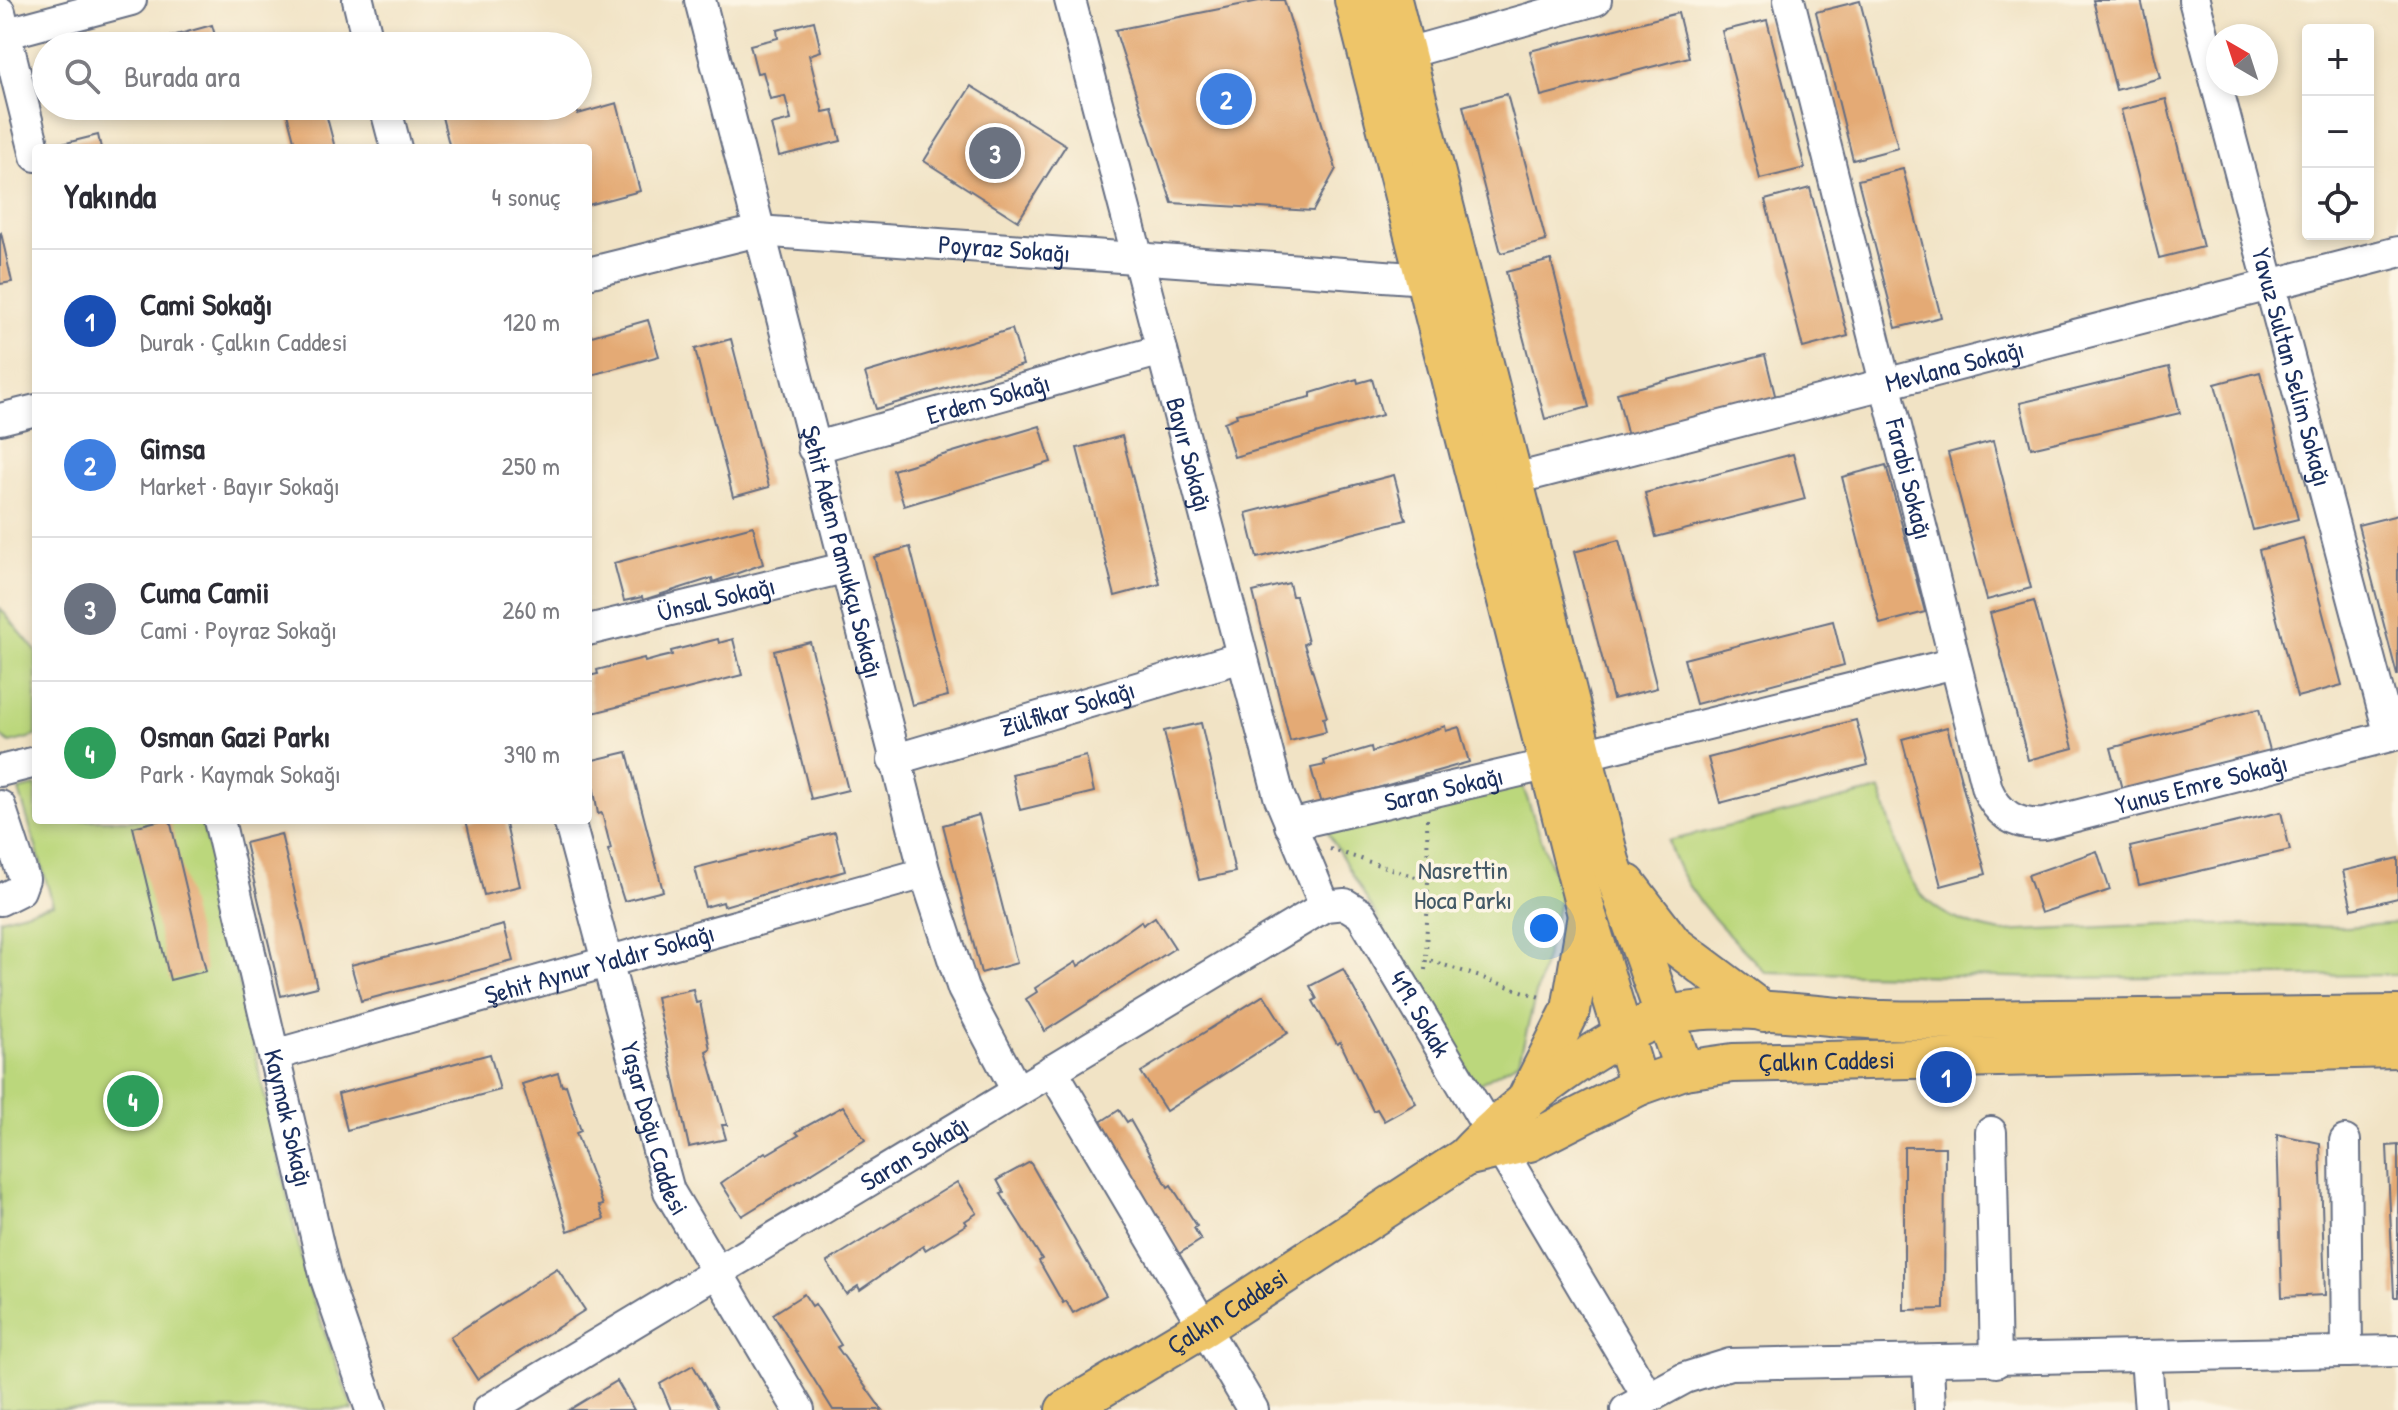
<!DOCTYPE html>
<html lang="tr">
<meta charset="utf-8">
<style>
:root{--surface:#fff;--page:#f2f2f3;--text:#2b2b33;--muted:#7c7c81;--line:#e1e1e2;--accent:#b5179e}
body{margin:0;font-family:"Patrick Hand",sans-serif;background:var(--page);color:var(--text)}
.controls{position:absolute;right:24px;top:24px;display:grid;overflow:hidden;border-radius:8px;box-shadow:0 4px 12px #0003}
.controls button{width:72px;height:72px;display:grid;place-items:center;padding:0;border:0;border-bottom:2px solid var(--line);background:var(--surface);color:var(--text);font:40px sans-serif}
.compass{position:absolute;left:2206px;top:24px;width:72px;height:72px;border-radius:50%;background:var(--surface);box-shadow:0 4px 12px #0003;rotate:321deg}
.you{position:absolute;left:1544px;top:928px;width:28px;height:28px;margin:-20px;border:6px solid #fff;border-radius:50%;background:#1a73e8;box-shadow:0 0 0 12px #1a73e833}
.badge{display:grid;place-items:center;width:52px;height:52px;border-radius:50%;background:var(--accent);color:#fff;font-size:26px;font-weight:700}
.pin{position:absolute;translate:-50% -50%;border:4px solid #fff;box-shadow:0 2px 8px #0006}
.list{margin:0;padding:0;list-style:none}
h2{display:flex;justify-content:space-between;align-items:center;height:104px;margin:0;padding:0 32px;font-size:34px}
h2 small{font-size:26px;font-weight:400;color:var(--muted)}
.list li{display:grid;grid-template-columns:52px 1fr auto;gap:24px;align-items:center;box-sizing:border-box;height:144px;padding:0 32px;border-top:2px solid var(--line)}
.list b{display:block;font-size:30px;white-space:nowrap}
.list p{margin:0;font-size:26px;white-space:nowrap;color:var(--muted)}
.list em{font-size:26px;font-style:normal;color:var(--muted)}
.icon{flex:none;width:44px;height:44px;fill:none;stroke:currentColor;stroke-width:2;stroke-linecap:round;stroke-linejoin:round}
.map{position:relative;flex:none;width:2398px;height:1410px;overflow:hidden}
.search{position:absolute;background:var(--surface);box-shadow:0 4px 12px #0003;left:32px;top:32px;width:560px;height:88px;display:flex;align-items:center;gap:20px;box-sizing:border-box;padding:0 28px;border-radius:44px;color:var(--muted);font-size:30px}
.panel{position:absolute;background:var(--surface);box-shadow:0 4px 12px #0003;left:32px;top:144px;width:560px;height:680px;border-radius:8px}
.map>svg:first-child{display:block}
</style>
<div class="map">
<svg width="2398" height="1410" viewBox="0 0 2398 1410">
<rect width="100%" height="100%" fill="#fcf5e5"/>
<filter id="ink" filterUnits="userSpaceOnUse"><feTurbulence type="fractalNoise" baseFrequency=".0125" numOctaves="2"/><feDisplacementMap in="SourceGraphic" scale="16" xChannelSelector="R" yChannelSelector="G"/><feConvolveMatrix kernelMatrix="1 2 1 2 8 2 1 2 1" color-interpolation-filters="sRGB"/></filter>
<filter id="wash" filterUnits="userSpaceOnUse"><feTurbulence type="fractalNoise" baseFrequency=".006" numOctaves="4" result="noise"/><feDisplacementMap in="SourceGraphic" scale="32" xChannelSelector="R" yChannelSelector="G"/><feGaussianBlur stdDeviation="1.8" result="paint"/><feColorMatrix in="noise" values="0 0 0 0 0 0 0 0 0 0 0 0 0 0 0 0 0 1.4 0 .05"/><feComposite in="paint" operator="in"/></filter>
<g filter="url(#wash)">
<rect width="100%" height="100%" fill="#f1e3c5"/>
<g fill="#bbd77c" stroke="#6b836d" stroke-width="2">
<path d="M0 608 36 651V736L10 743 0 736Z"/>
<path d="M1520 778 1561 895 1519 1061 1475 1086 1323 824Z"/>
<path d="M36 786V820H202L307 1283 353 1410H0V919L53 904 19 790Z"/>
<path d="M1880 790C1907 872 1904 914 2002 932L2165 924 2347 927 2398 923V975L2052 978 1765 972C1728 932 1682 894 1668 841Z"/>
</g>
<g id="blocks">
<g fill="#e4aa74">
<path d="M1264 0H1284L1336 169 1313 211 1172 203 1115 30Z"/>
<path d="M2093 0H2141L2160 78 2116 90Z"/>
<path d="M1860 1 1898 148 1853 160 1816 12Z"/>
<path d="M1678 13 1689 57 1541 96 1530 51Z"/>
<path d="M1767 20 1805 168 1760 179 1722 31Z"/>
<path d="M814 21 821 51 809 55 823 112 833 110 841 141 779 156 771 125 791 120 785 96 770 99 763 72 757 73 750 45 778 38 777 30Z"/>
<path d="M212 25 218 46H140V45Z"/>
<path d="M971 86 1066 145 1018 221 924 161Z"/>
<path d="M1507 94 1546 241 1501 253 1463 106Z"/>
<path d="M2166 99 2203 247 2159 258 2121 110Z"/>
<path d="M617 103 640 191 588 205V148H450L440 109 576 106 578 114Z"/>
<path d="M285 106H324L335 148H296Z"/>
<path d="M98 135 101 148H63L62 144Z"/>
<path d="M1903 169 1941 317 1896 328 1858 180Z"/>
<path d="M1810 188 1848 336 1803 348 1765 200Z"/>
<path d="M1 233 12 282 0 284V234Z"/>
<path d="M1551 260 1589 407 1545 419 1506 272Z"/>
<path d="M648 320 659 356 588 376V337Z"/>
<path d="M1012 329 1023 365 876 409 865 373Z"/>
<path d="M731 339 769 487 733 497 695 349Z"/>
<path d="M1765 355 1776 399 1628 437 1617 393Z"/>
<path d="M2169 367 2180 413 2031 448 2020 403Z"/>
<path d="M2260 372 2298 519 2253 530 2215 384Z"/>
<path d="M1357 379 1358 383 1372 379 1382 415 1234 457 1224 422 1237 417 1236 414 1311 397V393Z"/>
<path d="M1040 426 1051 462 904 506 893 470Z"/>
<path d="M1122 436 1160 584 1115 596 1077 448Z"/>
<path d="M1993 441 2031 588 1987 600 1948 453Z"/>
<path d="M1793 454 1805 499 1656 537 1645 493Z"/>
<path d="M1886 465 1925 612 1880 624 1842 477Z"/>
<path d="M1394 475 1406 520 1257 558 1246 513Z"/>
<path d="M2398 515V675H2397L2358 525Z"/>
<path d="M753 526 763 564 713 582 712 578 643 600 642 597 624 601 614 563Z"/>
<path d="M2303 538 2342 685 2297 697 2259 550Z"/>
<path d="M1619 540 1657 688 1613 699 1574 552Z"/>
<path d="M910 547 948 696 912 705 874 557Z"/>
<path d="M1289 583 1292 596H1296L1308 642 1304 644 1327 717 1323 718 1326 732 1290 741 1253 592Z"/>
<path d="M2034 601 2073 748 2028 760 1990 613Z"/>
<path d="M1833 621 1844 665 1696 704 1684 659Z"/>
<path d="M718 639 719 643 733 639 742 675 593 713 588 676 598 674 597 670 644 658 645 662 659 658 672 655 671 651Z"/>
<path d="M810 642 848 790 811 799 774 651Z"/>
<path d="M2259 709 2271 754 2123 793 2111 748Z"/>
<path d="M1856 720 1868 765 1720 803 1708 758Z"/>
<path d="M1201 723 1235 872 1199 880 1164 731Z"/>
<path d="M1445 726 1446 731 1459 727 1469 762 1321 804 1311 768 1325 765 1324 761 1371 747 1372 752Z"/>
<path d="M1947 727 1986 874 1941 886 1902 739Z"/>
<path d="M627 752 663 891 624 901 608 850 611 849 602 813 598 814 589 761Z"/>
<path d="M1086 756 1094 792 1020 810 1012 774Z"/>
<path d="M2281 812 2290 850 2139 885 2130 847Z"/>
<path d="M979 815 1017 963 981 973 943 825Z"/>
<path d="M161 820H170L206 971 170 980 133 827Z"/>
<path d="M466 820H505L520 886 484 895Z"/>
<path d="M835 832 845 871 724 906 723 902 705 907 695 868Z"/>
<path d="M281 834 317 987 281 996 245 843Z"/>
<path d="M2097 851 2110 890 2041 913 2028 875Z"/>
<path d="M2398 858V898L2352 909 2343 871Z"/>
<path d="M1155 917 1175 948 1045 1031 1026 999 1037 992 1035 988 1076 962 1078 966 1141 921 1143 925Z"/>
<path d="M504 925 513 961 361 1001 351 965Z"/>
<path d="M1343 969 1416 1103 1384 1121 1377 1109 1373 1111 1340 1042 1337 1044 1313 1001 1317 999 1310 986Z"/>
<path d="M693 989 696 1003 700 1002 710 1049 706 1051 727 1125H722L726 1139 689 1147 656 997Z"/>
<path d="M1264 995 1288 1033 1166 1111 1141 1072Z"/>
<path d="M490 1054 500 1090 347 1130 338 1094Z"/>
<path d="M558 1073 562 1086 566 1085 581 1131 576 1133 603 1205 599 1206 604 1219 568 1231 522 1084Z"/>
<path d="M843 1106 865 1140 742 1216 721 1183 765 1152 767 1154 799 1135 796 1132Z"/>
<path d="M1119 1110 1127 1122 1130 1120 1168 1187 1171 1185 1197 1226 1194 1228 1201 1240 1169 1260 1088 1130Z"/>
<path d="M2277 1134 2320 1143 2325 1295 2282 1297Z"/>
<path d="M2398 1145V1297H2394L2387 1146Z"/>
<path d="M1904 1147H1945L1944 1309 1904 1310Z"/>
<path d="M1030 1162 1106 1295 1073 1313 1066 1301 1063 1303 1039 1261 1042 1259 1001 1194 1004 1193 997 1180Z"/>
<path d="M957 1182 977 1213 965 1221 967 1224 925 1250 923 1246 860 1290 858 1286 846 1294 827 1262Z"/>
<path d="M557 1268 585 1310 477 1379 450 1337Z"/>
<path d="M804 1294 812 1306 815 1304 841 1345 837 1347 882 1410H833L773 1314Z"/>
<path d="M693 1365 718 1410H671L660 1384Z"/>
<path d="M617 1381 634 1410H569Z"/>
</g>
</g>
</g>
<g filter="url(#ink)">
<use href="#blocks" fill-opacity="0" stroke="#666e82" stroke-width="2"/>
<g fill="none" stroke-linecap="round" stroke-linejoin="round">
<defs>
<g id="minor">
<path d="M358 0 369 46"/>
<path id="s1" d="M700 0 925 873 963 989 1017 1091"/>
<path id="s2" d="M1070 0 1279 796 1325 906"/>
<path id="s3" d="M1789 0 1987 789C1998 814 2016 826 2044 824L2398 734"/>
<path id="s4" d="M2194 0 2390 736"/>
<path d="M0 12 36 156"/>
<path d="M0 35 131 0"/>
<path d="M1407 53 1596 0"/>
<path d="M385 106 396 148"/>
<path id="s5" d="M588 273 758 231 1426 279"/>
<path d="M0 419 36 410"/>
<path id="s6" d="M813 448 1162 350"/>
<path id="s7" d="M1511 480 2398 252"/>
<path id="s8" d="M588 630 844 568"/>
<path d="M1582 755 1955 663"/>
<path id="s9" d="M893 760 1242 657"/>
<path d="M0 771 36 762"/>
<path d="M0 806 24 879 20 890 0 900"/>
<path id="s10" d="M219 820 326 1279 371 1410"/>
<path id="s11" d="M569 820 669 1191 799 1410"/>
<path id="s12" d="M1290 825 1550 764"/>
<path id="s13" d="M274 1055 925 873"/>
<path d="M1052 1070 1253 1410"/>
<path d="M1991 1132 1996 1362"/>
<path d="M2345 1141 2347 1352"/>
<path d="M2146 1358 2150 1410"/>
<path d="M1928 1362 1930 1410"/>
<path id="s14" d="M488 1410 1325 906 1345 904 1361 914 1648 1397"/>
<path d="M1626 1410 1685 1378 1730 1364 2398 1351"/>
</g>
<g id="major">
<path d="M1354 0 1587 915 1639 1086"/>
<path d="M1392 0 1610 861 1684 1070"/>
<path d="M1627 884 1673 944 1764 1012"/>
<path d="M1528 1096 1571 1010 1586 921"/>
<path id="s15" d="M1465 1157 1529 1142 1639 1086 1684 1070 1733 1063 2398 1048"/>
<path id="s16" d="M1065 1410 1204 1327 1465 1157C1509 1109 1606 1035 1667 1016 1719 1000 1826 1018 1884 1020 1940 1022 1997 1019 2053 1019 2168 1017 2283 1016 2398 1015"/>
</g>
</defs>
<use href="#minor" stroke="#666e82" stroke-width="34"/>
<use href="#major" stroke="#666e82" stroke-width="42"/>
<g stroke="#666e82" stroke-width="4" stroke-dasharray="2 6" stroke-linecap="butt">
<path d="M1427 819 1428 881"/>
<path d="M1330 849 1428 881 1426 959"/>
<path d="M1425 970 1426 959 1543 998"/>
</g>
<use href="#minor" stroke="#fff" stroke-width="30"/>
<use href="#major" stroke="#eec569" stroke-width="38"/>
</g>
</g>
<g text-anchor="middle" stroke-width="7" stroke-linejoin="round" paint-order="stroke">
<g font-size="26" fill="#1b2f5e" stroke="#fcf5e5">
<text dy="9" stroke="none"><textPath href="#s5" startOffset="422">Poyraz Sokağı</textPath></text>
<text dy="9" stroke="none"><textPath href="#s7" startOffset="458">Mevlana Sokağı</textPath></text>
<text dy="9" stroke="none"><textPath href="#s4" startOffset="380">Yavuz Sultan Selim Sokağı</textPath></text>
<text dy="9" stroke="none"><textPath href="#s6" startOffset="182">Erdem Sokağı</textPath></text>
<text dy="9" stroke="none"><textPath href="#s2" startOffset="470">Bayır Sokağı</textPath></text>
<text dy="9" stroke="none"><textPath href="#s3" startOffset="494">Farabi Sokağı</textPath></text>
<text dy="9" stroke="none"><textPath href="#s1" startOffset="570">Şehit Adem Pamukçu Sokağı</textPath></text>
<text dy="9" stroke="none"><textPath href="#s8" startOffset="132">Ünsal Sokağı</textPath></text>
<text dy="9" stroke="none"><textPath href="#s9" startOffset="182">Zülfikar Sokağı</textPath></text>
<text dy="9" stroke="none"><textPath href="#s3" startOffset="1048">Yunus Emre Sokağı</textPath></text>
<text dy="9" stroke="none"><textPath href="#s12" startOffset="158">Saran Sokağı</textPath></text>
<text dy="9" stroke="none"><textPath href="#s13" startOffset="338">Şehit Aynur Yaldır Sokağı</textPath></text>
<text dy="9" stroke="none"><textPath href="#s14" startOffset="1132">419. Sokak</textPath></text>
<text dy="9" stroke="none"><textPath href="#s15" startOffset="380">Çalkın Caddesi</textPath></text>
<text dy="9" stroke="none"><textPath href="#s10" startOffset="306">Kaymak Sokağı</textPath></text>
<text dy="9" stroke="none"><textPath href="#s11" startOffset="320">Yaşar Doğu Caddesi</textPath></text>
<text dy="9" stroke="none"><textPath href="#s14" startOffset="498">Saran Sokağı</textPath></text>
<text dy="9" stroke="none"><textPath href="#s16" startOffset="190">Çalkın Caddesi</textPath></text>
</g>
<g font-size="26" fill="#435966" stroke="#fcf5e5">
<text x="1463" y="879">Nasrettin<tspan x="1463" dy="30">Hoca Parkı</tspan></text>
</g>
</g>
</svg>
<div class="controls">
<button>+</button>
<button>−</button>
<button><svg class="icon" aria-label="locate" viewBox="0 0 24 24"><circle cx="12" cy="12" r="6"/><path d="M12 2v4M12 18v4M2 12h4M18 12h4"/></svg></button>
</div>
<svg class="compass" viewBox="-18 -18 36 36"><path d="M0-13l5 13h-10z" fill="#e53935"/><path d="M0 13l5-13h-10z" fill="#7c7c81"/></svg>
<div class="you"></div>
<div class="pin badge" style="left:1946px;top:1077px;background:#1a4fb4">1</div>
<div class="pin badge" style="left:1226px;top:99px;background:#3f7fe0">2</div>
<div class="pin badge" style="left:995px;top:153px;background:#6b7280">3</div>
<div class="pin badge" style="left:133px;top:1101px;background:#2e9e5b">4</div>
<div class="search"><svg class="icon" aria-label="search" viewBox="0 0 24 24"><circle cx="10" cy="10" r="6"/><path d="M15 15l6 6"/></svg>Burada ara</div>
<section class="panel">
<h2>Yakında<small>4 sonuç</small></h2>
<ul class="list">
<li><span class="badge" style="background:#1a4fb4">1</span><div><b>Cami Sokağı</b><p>Durak · Çalkın Caddesi</p></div><em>120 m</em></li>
<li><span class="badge" style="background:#3f7fe0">2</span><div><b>Gimsa</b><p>Market · Bayır Sokağı</p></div><em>250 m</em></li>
<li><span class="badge" style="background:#6b7280">3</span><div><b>Cuma Camii</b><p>Cami · Poyraz Sokağı</p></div><em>260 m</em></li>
<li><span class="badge" style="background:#2e9e5b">4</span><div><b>Osman Gazi Parkı</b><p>Park · Kaymak Sokağı</p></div><em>390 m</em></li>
</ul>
</section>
</div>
